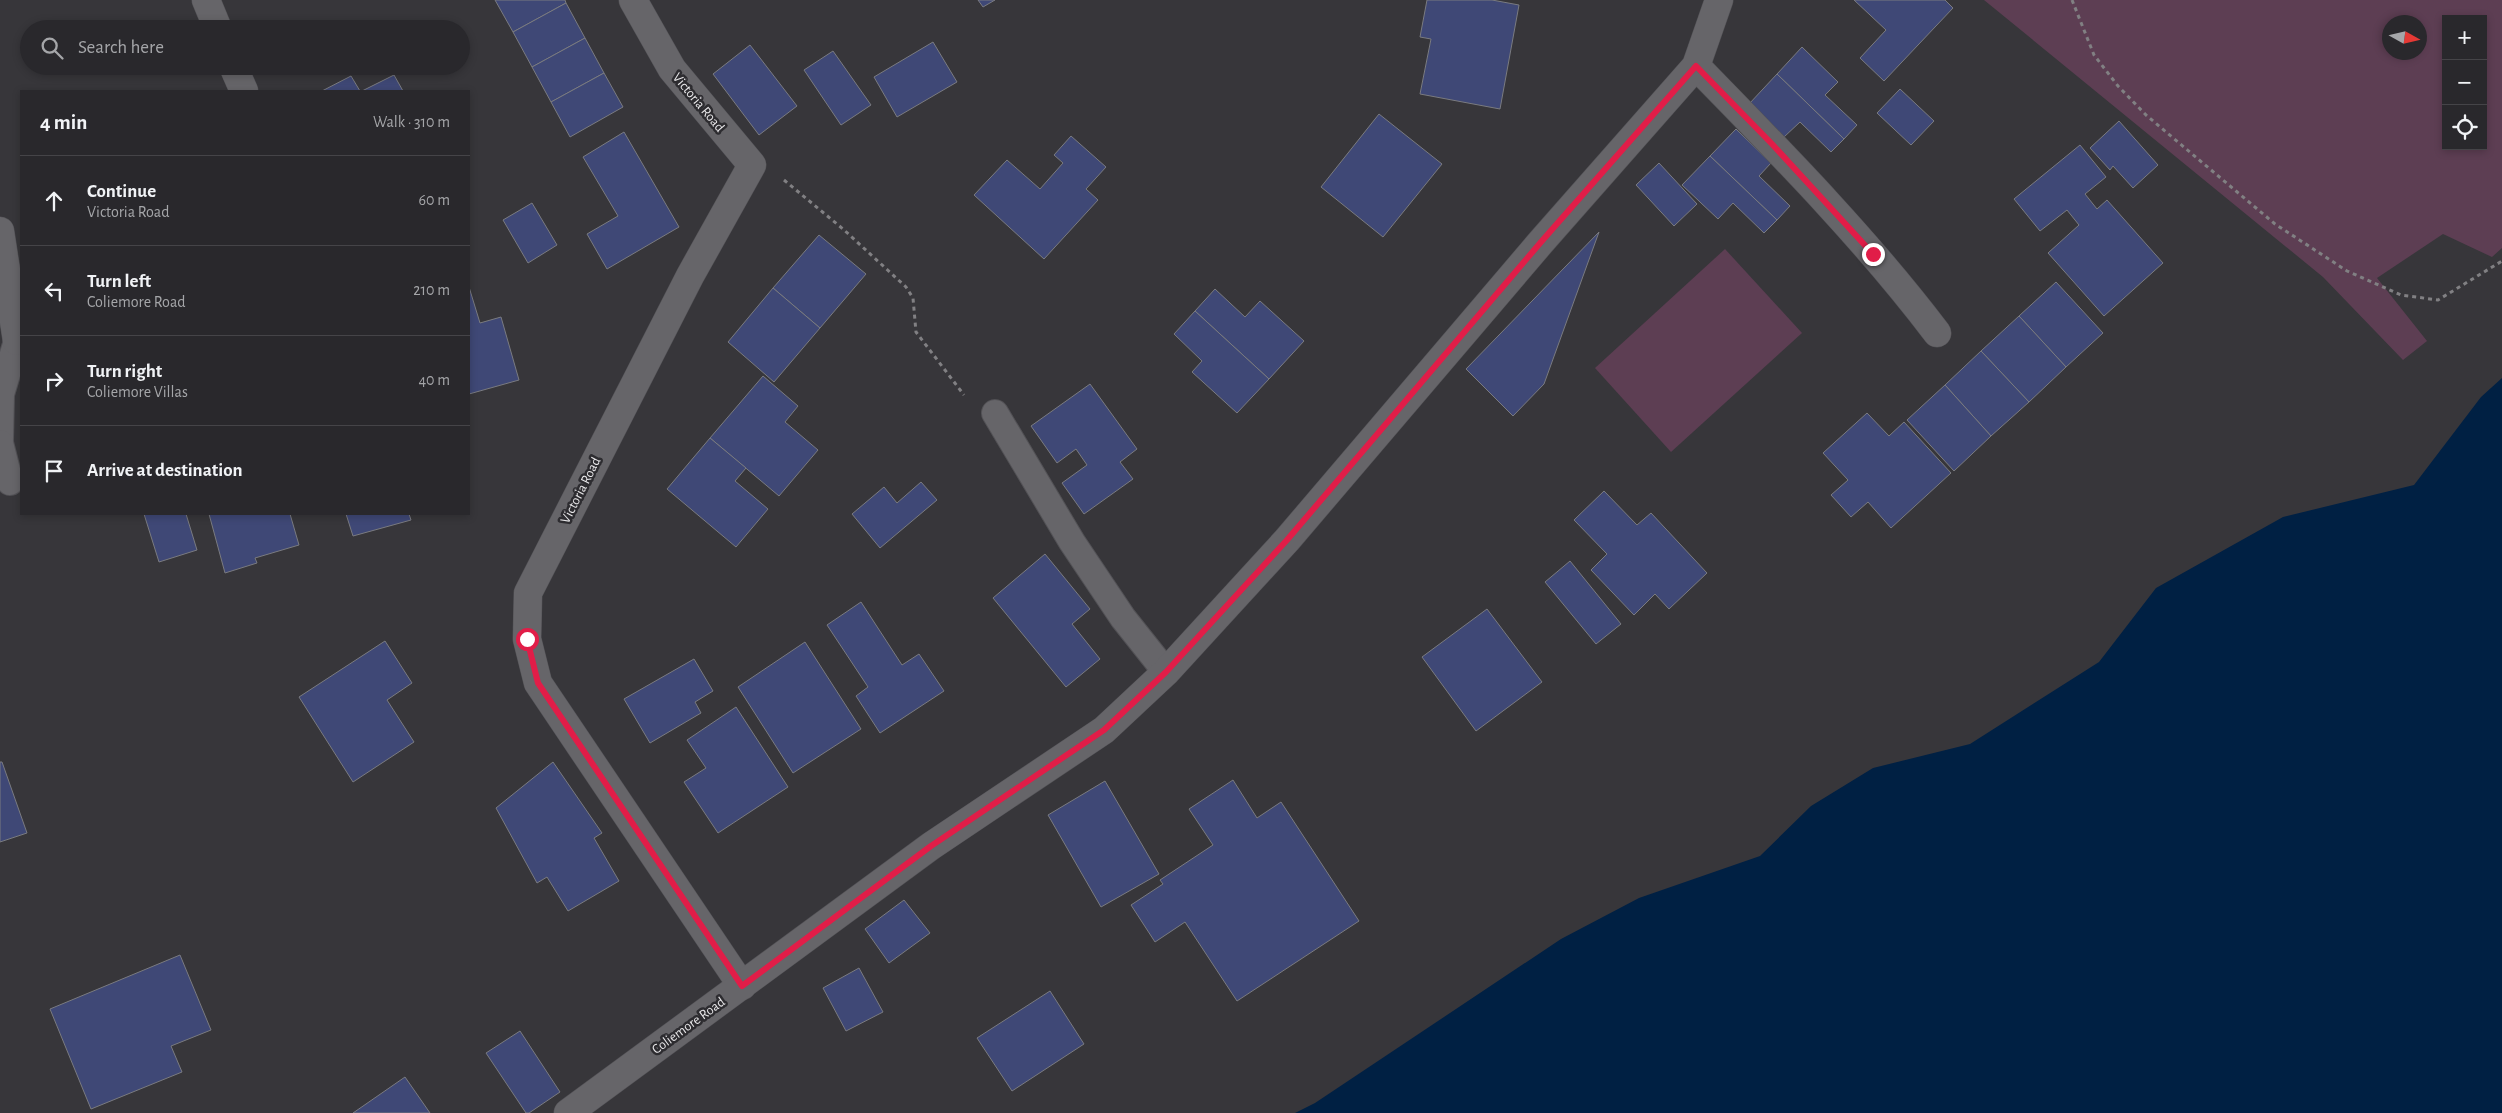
<!DOCTYPE html>
<meta charset="utf-8">
<style>
:root{--surface:#29282c;--page:#313034;--text:#f1f3f6;--muted:#a5a6a9;--line:#454448}
body{margin:0;font-family:"Alegreya Sans",sans-serif;background:var(--page);color:var(--text)}
.controls{position:absolute;right:15px;top:15px;display:grid;overflow:hidden;border-radius:0px;box-shadow:0 2px 8px #0003}
.controls button{width:45px;height:45px;display:grid;place-items:center;padding:0;border:0;border-bottom:1px solid var(--line);background:var(--surface);color:var(--text);font:25px sans-serif}
.compass{position:absolute;left:2382px;top:15px;width:45px;height:45px;border-radius:50%;background:var(--surface);box-shadow:0 2px 8px #0003;rotate:98deg}
.stop{position:absolute;width:15px;height:15px;margin:-11px;border:4px solid #e11d48;border-radius:50%;background:#fff}
.stop.end{background:#e11d48;border-color:#fff;box-shadow:0 1px 5px #0008}
.list{margin:0;padding:0;list-style:none}
h2{display:flex;justify-content:space-between;align-items:center;height:65px;margin:0;padding:0 20px;font-size:21px}
h2 small{font-size:16px;font-weight:400;color:var(--muted)}
.list li{display:grid;grid-template-columns:32px 1fr auto;gap:15px;align-items:center;box-sizing:border-box;height:90px;padding:0 20px;border-top:1px solid var(--line)}
.list b{display:block;font-size:19px;white-space:nowrap}
.list p{margin:0;font-size:16px;white-space:nowrap;color:var(--muted)}
.list em{font-size:16px;font-style:normal;color:var(--muted)}
.icon{flex:none;width:28px;height:28px;fill:none;stroke:currentColor;stroke-width:2;stroke-linecap:round;stroke-linejoin:round}
.map{position:relative;flex:none;width:2502px;height:1113px;overflow:hidden}
.search{position:absolute;background:var(--surface);box-shadow:0 2px 8px #0003;left:20px;top:20px;width:450px;height:55px;display:flex;align-items:center;gap:12px;box-sizing:border-box;padding:0 18px;border-radius:28px;color:var(--muted);font-size:19px}
.panel{position:absolute;background:var(--surface);box-shadow:0 2px 8px #0003;left:20px;top:90px;width:450px;height:425px;border-radius:0px}
.map>svg:first-child{display:block}
</style>
<div class="map">
<svg width="2502" height="1113" viewBox="0 0 2502 1113">
<rect width="100%" height="100%" fill="#37363a"/>
<g fill="#5d3e53" fill-rule="evenodd">
<path d="M1984 0H2502V248L2492 257 2443 234 2377 278 2427 341 2403 360 2323 277ZM2446 19H2483V146H2446ZM2390 22H2420V52H2390Z"/>
<path d="M1725 249 1802 333 1671 452 1595 368Z"/>
</g>
<path fill="#002043" d="M2502 378V1113H1295L1315 1103 1561 939 1639 898 1760 856 1811 806 1873 768 1970 744 2099 662 2156 588 2283 517 2414 485 2481 397Z"/>
<g fill="#3f4876" stroke="#7a7b80">
<path d="M495 0H565L566 3 513 32Z"/>
<path d="M978 0H995L983 7Z"/>
<path d="M1427 0H1492L1519 5 1500 109 1420 94 1431 39 1420 37Z"/>
<path d="M1854 0H1945L1953 8 1884 81 1860 58 1886 30Z"/>
<path d="M566 3 585 38 532 67 513 32Z"/>
<path d="M585 38 604 73 551 102 532 67Z"/>
<path d="M933 42 957 82 897 117 874 77Z"/>
<path d="M750 45 797 106 759 135 713 74Z"/>
<path d="M1802 47 1838 82 1825 95 1857 125 1844 139 1777 74Z"/>
<path d="M833 51 871 105 841 125 804 70Z"/>
<path d="M604 73 623 107 570 137 551 102Z"/>
<path d="M1777 74 1844 139 1831 152 1800 122 1784 137 1749 104Z"/>
<path d="M394 75 403 91H362Z"/>
<path d="M351 76 360 91H322Z"/>
<path d="M1900 89 1934 121 1911 145 1877 113Z"/>
<path d="M1379 114 1442 164 1383 237 1321 187Z"/>
<path d="M2119 121 2158 165 2133 188 2113 166 2110 170 2090 148Z"/>
<path d="M1736 129 1771 163 1759 176 1790 206 1777 220 1710 156Z"/>
<path d="M624 132 679 227 607 269 587 234 618 216 583 157Z"/>
<path d="M1071 136 1106 167 1086 189 1098 200 1044 259 974 195 1007 160 1040 189 1063 163 1054 155Z"/>
<path d="M2080 145 2106 177 2085 194 2097 209 2107 200 2163 263 2104 316 2048 253 2079 225 2067 210 2040 231 2014 199Z"/>
<path d="M1710 156 1777 220 1764 233 1733 203 1718 219 1682 185Z"/>
<path d="M1659 163 1697 204 1674 226 1636 185Z"/>
<path d="M532 203 557 245 528 263 503 220Z"/>
<path d="M1599 232 1544 384 1513 416 1466 369Z"/>
<path d="M819 235 866 274 820 328 773 288Z"/>
<path d="M2056 282 2103 333 2066 367 2019 316Z"/>
<path d="M469 287 480 323 501 317 519 380 469 394Z"/>
<path d="M773 288 820 328 774 382 728 342Z"/>
<path d="M1215 289 1245 317 1260 301 1304 341 1269 379 1195 311Z"/>
<path d="M1195 311 1269 379 1237 413 1192 372 1202 361 1174 334Z"/>
<path d="M2019 316 2066 367 2029 402 1981 351Z"/>
<path d="M1981 351 2029 402 1991 436 1945 385Z"/>
<path d="M763 376 798 406 785 422 818 450 779 496 710 438Z"/>
<path d="M1090 384 1137 449 1120 462 1133 479 1084 514 1062 483 1087 465 1076 449 1057 463 1031 426Z"/>
<path d="M1945 385 1991 436 1954 471 1907 420Z"/>
<path d="M1867 413 1889 436 1904 422 1951 473 1891 528 1868 502 1851 517 1831 495 1848 480 1823 453Z"/>
<path d="M710 438 746 468 735 481 768 509 736 547 667 489Z"/>
<path d="M921 482 937 500 880 548 852 514 884 487 897 503Z"/>
<path d="M1604 491 1637 525 1651 513 1707 573 1669 609 1655 594 1634 615 1591 570 1607 554 1574 520Z"/>
<path d="M144 514H186L197 550 159 562Z"/>
<path d="M209 514H290L299 545 255 558 257 563 225 573Z"/>
<path d="M346 514H409L411 520 353 536Z"/>
<path d="M1045 554 1090 609 1072 624 1100 659 1066 687 993 598Z"/>
<path d="M1570 561 1621 624 1596 644 1545 582Z"/>
<path d="M861 602 902 665 919 654 944 691 880 733 856 696 868 687 827 625Z"/>
<path d="M1487 609 1542 682 1476 731 1422 657Z"/>
<path d="M385 641 412 683 387 700 414 742 353 782 299 697Z"/>
<path d="M805 642 861 729 793 773 738 687Z"/>
<path d="M694 659 713 691 695 702 701 713 650 743 624 699Z"/>
<path d="M736 707 788 787 718 833 684 782 706 768 687 740Z"/>
<path d="M0 762H2L27 833 0 842Z"/>
<path d="M553 762 602 833 594 838 619 881 568 911 547 877 537 883 496 808Z"/>
<path d="M1233 780 1257 818 1281 802 1359 921 1237 1001 1185 922 1155 942 1131 905 1163 884 1160 880 1213 845 1189 809Z"/>
<path d="M1105 781 1159 874 1101 907 1048 815Z"/>
<path d="M904 900 930 933 889 963 865 929Z"/>
<path d="M180 955 211 1030 171 1046 182 1072 91 1109 50 1009Z"/>
<path d="M859 968 883 1012 846 1031 823 988Z"/>
<path d="M1050 991 1084 1044 1012 1091 977 1038Z"/>
<path d="M520 1031 560 1092 529 1113H526L486 1053Z"/>
<path d="M405 1077 430 1113H353Z"/>
</g>
<g fill="none" stroke-linecap="round" stroke-linejoin="round">
<defs>
<g id="service">
<path d="M995 413 1072 542 1123 618 1166 672"/>
<path d="M0 439 1 394 17 341"/>
<path d="M0 443 10 482"/>
</g>
<g id="minor">
<path d="M206 0 218 29"/>
<path d="M633 0 672 69 752 165 690 276 528 593 527 639 538 683 742 986"/>
<path d="M233 66 244 91"/>
<path d="M1696 66C1780 152 1865 238 1937 333"/>
<path d="M0 231 17 341"/>
</g>
<path id="tertiary" d="M568 1113 931 846 1104 730 1166 672 1287 540 1541 242 1696 66 1719 0"/>
</defs>
<use href="#service" stroke="#535256" stroke-width="28"/>
<use href="#minor" stroke="#535256" stroke-width="29"/>
<use href="#tertiary" stroke="#535256" stroke-width="29"/>
<g stroke="#818083" stroke-width="3" stroke-dasharray="4 4" stroke-linecap="butt">
<path d="M2072 0 2094 55 2118 86 2146 115 2275 224 2347 271 2401 295 2438 300 2502 261"/>
<path d="M784 180 843 229 906 287 913 298 916 332 964 395"/>
</g>
<use href="#service" stroke="#666569" stroke-width="26"/>
<use href="#minor" stroke="#666569" stroke-width="28"/>
<use href="#tertiary" stroke="#666569" stroke-width="28"/>
</g>
<g fill="none" stroke-linecap="round" stroke-linejoin="round">
<path stroke="#e11d48" stroke-width="6" d="M527 639 538 683 742 986 931 846 1104 730 1166 672 1287 540 1541 242 1696 66 1772 144 1873 254"/>
</g>
<g text-anchor="middle" stroke-width="5" stroke-linejoin="round" paint-order="stroke">
<g font-size="14" fill="#eae9eb" stroke="#2d2c30">
<text transform="translate(699 102) rotate(50)" y="5">Victoria Road</text>
<text transform="translate(580 490) rotate(-63)" y="5">Victoria Road</text>
<text transform="translate(688 1025) rotate(-36)" y="5">Coliemore Road</text>
</g>
</g>
</svg>
<div class="controls">
<button>+</button>
<button>−</button>
<button><svg class="icon" aria-label="locate" viewBox="0 0 24 24"><circle cx="12" cy="12" r="6"/><path d="M12 2v4M12 18v4M2 12h4M18 12h4"/></svg></button>
</div>
<svg class="compass" viewBox="-18 -18 36 36"><path d="M0-13l5 13h-10z" fill="#e53935"/><path d="M0 13l5-13h-10z" fill="#a5a6a9"/></svg>
<div class="stop" style="left:527px;top:639px"></div>
<div class="stop end" style="left:1873px;top:254px"></div>
<div class="search"><svg class="icon" aria-label="search" viewBox="0 0 24 24"><circle cx="10" cy="10" r="6"/><path d="M15 15l6 6"/></svg>Search here</div>
<section class="panel">
<h2>4 min<small>Walk · 310 m</small></h2>
<ul class="list">
<li><svg class="icon" aria-label="ahead" viewBox="0 0 24 24"><path d="M12 20V5M6 11l6-6 6 6"/></svg><div><b>Continue</b><p>Victoria Road</p></div><em>60 m</em></li>
<li><svg class="icon" aria-label="left" viewBox="0 0 24 24"><path d="M17 20v-9H6M10 6l-5 5 5 5"/></svg><div><b>Turn left</b><p>Coliemore Road</p></div><em>210 m</em></li>
<li><svg class="icon" aria-label="right" viewBox="0 0 24 24"><path d="M7 20v-9h11M14 6l5 5-5 5"/></svg><div><b>Turn right</b><p>Coliemore Villas</p></div><em>40 m</em></li>
<li><svg class="icon" aria-label="arrive" viewBox="0 0 24 24"><path d="M6 21V4h12l-3 4 3 4H6"/></svg><div><b>Arrive at destination</b></div></li>
</ul>
</section>
</div>
